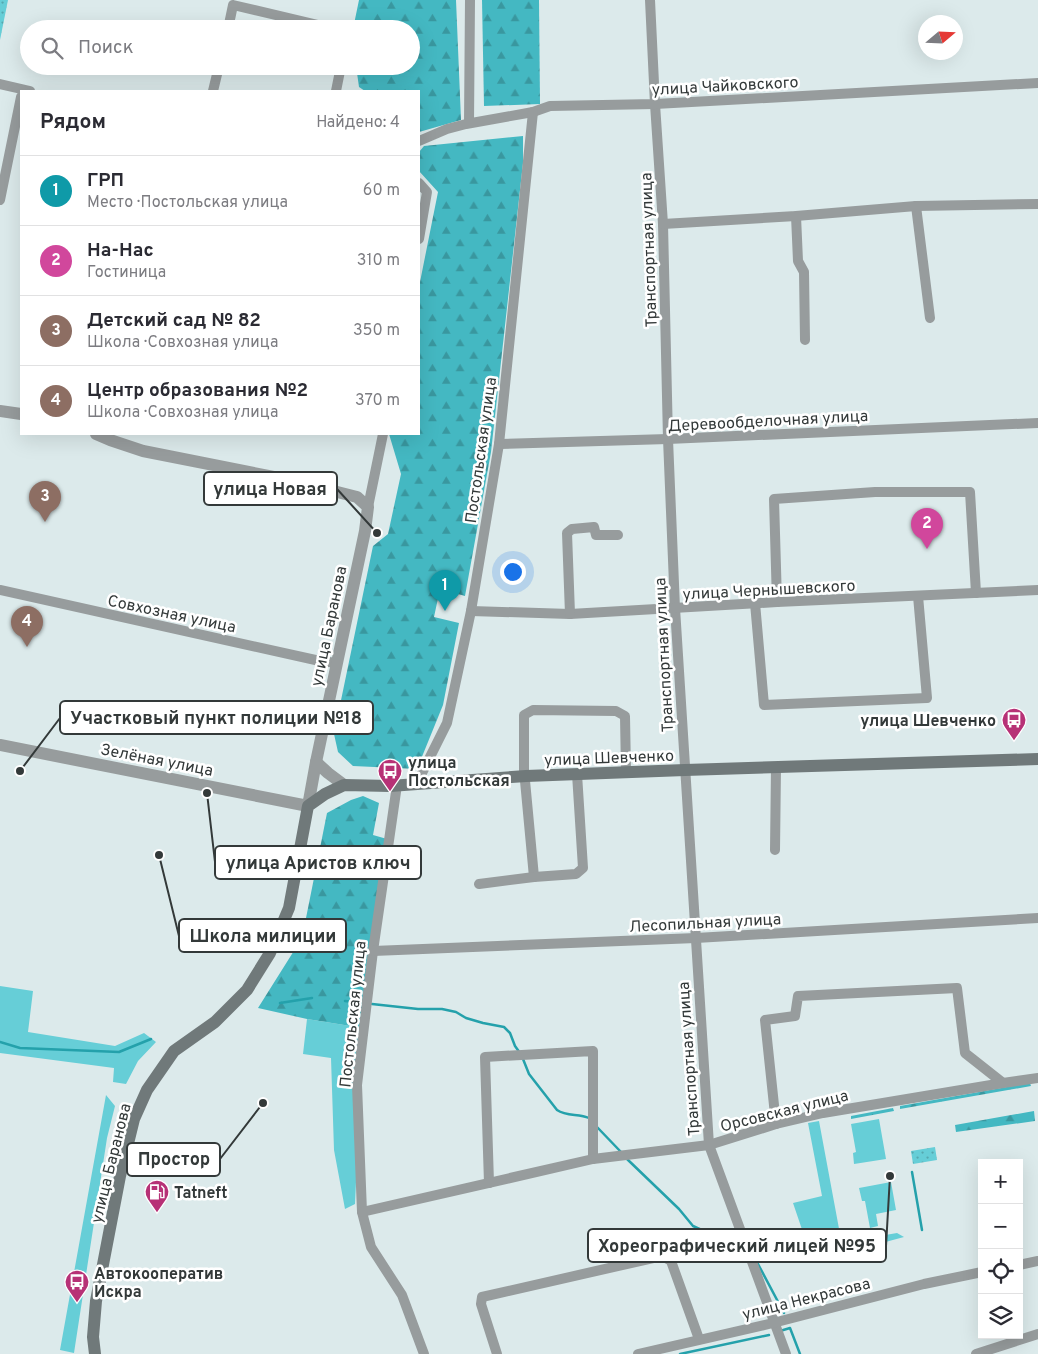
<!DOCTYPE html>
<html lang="ru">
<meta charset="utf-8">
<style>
:root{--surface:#fff;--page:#f2f2f3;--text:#2b2b33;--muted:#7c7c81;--line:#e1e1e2;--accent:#7c3aed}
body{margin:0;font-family:Overpass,sans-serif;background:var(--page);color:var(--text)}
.controls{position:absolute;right:15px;bottom:15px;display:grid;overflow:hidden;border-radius:0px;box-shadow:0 5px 20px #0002}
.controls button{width:45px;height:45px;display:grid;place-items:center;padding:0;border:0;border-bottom:1px solid var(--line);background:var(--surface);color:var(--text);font:25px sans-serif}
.compass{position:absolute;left:918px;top:15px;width:45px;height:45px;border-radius:50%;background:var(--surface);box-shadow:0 5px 20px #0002;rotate:71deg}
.you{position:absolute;left:512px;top:571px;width:18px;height:18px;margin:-12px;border:4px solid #fff;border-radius:50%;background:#1a73e8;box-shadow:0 0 0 8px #1a73e833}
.badge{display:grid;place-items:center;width:32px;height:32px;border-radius:50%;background:var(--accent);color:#fff;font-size:16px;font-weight:700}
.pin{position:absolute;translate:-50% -41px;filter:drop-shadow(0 1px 2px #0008)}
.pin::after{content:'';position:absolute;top:26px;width:18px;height:15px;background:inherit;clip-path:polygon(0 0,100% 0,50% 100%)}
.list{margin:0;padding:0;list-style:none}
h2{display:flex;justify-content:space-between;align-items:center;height:65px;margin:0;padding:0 20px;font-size:21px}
h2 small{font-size:16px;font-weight:400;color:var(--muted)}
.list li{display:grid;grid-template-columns:32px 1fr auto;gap:15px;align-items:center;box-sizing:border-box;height:70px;padding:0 20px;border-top:1px solid var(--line)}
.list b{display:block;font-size:19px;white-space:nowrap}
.list p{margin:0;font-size:16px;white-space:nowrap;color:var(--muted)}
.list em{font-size:16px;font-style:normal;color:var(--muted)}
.icon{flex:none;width:28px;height:28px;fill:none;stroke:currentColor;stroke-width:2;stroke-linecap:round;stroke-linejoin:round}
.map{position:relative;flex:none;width:1038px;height:1354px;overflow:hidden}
.search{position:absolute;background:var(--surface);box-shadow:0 5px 20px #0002;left:20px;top:20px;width:400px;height:55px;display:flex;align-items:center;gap:12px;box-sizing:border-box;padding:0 18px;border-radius:28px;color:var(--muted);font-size:19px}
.panel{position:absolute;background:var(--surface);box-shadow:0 5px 20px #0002;left:20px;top:90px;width:400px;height:345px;border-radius:0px}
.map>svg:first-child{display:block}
</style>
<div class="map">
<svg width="1038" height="1354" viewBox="0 0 1038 1354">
<defs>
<pattern id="forest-firs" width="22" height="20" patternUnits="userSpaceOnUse" patternTransform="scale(1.25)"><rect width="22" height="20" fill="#44b8c2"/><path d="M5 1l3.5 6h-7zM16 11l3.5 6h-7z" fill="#39979f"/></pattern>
<pattern id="park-dots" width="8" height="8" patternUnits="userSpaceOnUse" patternTransform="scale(1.25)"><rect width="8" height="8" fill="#66ced7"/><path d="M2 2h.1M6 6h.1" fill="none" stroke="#55a8af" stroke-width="1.8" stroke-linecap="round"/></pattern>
</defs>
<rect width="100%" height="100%" fill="#dceaeb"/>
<g fill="#66ced7">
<path d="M0 986 33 991 28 1032 115 1046 144 1033 156 1042 138 1061 126 1084 113 1082 114 1068 0 1053Z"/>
<path d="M307 1019 363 1028 355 1204 345 1209 334 1150 331 1058 303 1054Z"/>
<path d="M106 1095 115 1106 107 1138 74 1353 60 1350Z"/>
<path d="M879 1119 886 1159 854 1164 853 1153 856 1152 851 1124Z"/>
<path d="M819 1121 840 1234 835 1235 838 1248 810 1253 793 1203 822 1196 808 1123Z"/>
<path d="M891 1182 896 1210 876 1214 878 1226 870 1228 865 1201H862L859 1188Z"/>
<path d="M897 1233 904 1237 878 1244 871 1245 870 1240 860 1242V1245H857L856 1240Z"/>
</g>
<g fill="url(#forest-firs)">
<path d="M359 0H456L461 120 419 132V91H365L359 87 356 66H411V29H353Z"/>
<path d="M482 0H539L540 104 484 106Z"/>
<path d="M523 136V163L491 452 465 596 440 589 434 617 459 623 443 705 417 769 353 766 338 752 334 734 373 546 388 534 401 474 389 434H419V287L438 192 419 171V152L424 146Z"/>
<path d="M363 796 379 803 373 835 387 839 363 1028 307 1019 258 1008 302 938 327 813 351 800Z"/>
<path d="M1030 1083 1031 1086 900 1109V1106Z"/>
<path d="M893 1108 894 1111 851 1119V1116Z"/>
<path d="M1034 1111 1035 1121 956 1132 955 1125Z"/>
</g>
<g fill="url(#park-dots)">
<path d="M0 0H8L0 40Z"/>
<path d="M935 1147 937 1160 913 1164 911 1151Z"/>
</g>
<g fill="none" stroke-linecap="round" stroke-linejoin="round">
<g stroke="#24a1ab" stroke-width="2.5">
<path d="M345 1001 363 1003"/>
<path d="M280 1003 312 998"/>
<path d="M372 1004 418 1009H442L456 1012 466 1018 483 1023 504 1027 510 1033 515 1046 520 1053"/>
<path d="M0 1042 20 1048 119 1052 151 1039"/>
<path d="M523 1059 529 1074 557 1110C567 1117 579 1113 589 1118"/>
<path d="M597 1127 621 1152"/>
<path d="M627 1159 679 1209 693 1226 706 1232 720 1230 740 1241"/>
<path d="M912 1172 922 1230"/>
<path d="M758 1264 784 1313"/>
<path d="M780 1331 790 1328 800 1354"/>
<path d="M680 1354 769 1335"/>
</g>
<g stroke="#979c9d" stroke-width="10">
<path d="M650 0 655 104 663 224 668 439 675 608 709 1145 786 1354"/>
<path d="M228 29 233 5 335 29"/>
<path d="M0 84 30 91"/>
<path d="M213 91 219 66"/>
<path d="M336 91 341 66"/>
<path d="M469 123 470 0"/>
<path d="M419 141 447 129 466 124 533 112 550 106 655 104 1038 83"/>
<path d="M419 183 427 192 419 239"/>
<path d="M0 200 21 97"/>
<path d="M916 206 930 318"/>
<path d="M796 216 798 261 804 272 805 340"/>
<path d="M663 224 796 216 916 206 1038 204"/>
<path d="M499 444 668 439 1038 423"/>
<path d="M368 507 383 434"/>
<path d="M0 590 320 661 337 663"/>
<path d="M777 602 774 499 875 492H970L976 593"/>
<path d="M755 603 764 705 927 698 918 596"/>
<path d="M471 611 570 614 777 602 1038 590"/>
<path d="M570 614 567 533 572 529 594 527 596 535H618"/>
<path d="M417 783 447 723 471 611 499 444 533 112"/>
<path d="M397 785 373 951 357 1085 362 1212 371 1247 402 1295 424 1354"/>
<path d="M775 850 776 767"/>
<path d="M534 877 524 770V715L533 710 616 711 625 716 626 772"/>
<path d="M479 884 534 877 576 874 583 868 577 774"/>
<path d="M373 951 696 938 1038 918"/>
<path d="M776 1124 765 1020 795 1016 798 996 957 988 965 1053 1003 1083"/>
<path d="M489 1183 485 1057 593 1051V1159"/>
<path d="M362 1212 593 1159 709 1145 776 1124 823 1113 1003 1083 1038 1078"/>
<path d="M1019 1265 1038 1261"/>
<path d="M497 1354 481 1304 482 1297 662 1256 671 1261 699 1339"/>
<path d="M638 1354 773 1323 924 1284 982 1272"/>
<path d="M976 1354 1038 1334"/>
</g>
<g stroke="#979c9d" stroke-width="12">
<path d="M0 411 21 414"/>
<path d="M0 745 308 806 316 762 365 531 368 507 357 497 294 481 143 451 110 440 96 434"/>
<path d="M316 762 328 773 344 785"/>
</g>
<path stroke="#70797a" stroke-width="12" d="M95 1354 93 1337 96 1301 120 1176 134 1119 147 1090 174 1051 215 1022 247 990 270 953 289 908 308 806 325 794 344 785 390 786 526 776 685 770 1038 759"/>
</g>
<defs>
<symbol id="bus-pin" viewBox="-11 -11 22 30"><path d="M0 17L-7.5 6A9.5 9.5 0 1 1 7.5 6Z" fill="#b73176" stroke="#fff"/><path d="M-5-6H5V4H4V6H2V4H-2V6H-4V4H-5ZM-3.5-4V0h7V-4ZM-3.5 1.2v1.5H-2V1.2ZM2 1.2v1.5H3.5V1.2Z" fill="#fff"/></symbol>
<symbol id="fuel-pin" viewBox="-11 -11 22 30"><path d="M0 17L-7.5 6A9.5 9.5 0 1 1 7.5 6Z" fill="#b73176" stroke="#fff"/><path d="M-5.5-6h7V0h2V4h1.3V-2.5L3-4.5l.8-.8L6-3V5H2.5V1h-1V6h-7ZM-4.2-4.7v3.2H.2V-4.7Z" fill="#fff"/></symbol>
</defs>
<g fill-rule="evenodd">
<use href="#bus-pin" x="1000" y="706" width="28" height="38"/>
<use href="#bus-pin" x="376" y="757" width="28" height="38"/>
<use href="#fuel-pin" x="143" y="1178" width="28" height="38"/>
<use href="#bus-pin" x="63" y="1268" width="28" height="38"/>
</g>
<g text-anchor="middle" stroke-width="5" stroke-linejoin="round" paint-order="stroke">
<g font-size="16" fill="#333939" stroke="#fff">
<text transform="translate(725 85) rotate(-3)" y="6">улица Чайковского</text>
<text transform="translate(648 250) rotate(-92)" y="6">Транспортная улица</text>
<text transform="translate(768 420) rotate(-3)" y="6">Деревообделочная улица</text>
<text transform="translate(480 450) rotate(-82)" y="6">Постольская улица</text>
<text transform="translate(769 589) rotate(-3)" y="6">улица Чернышевского</text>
<text transform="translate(172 613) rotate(12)" y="6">Совхозная улица</text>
<text transform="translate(328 626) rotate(-78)" y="6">улица Баранова</text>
<text transform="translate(663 655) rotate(-93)" y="6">Транспортная улица</text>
<text transform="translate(609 757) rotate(-2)" y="6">улица Шевченко</text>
<text transform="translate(157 759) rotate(11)" y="6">Зелёная улица</text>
<text transform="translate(705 922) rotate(-3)" y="6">Лесопильная улица</text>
<text transform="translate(352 1014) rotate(-84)" y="6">Постольская улица</text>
<text transform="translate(688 1059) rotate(-94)" y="6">Транспортная улица</text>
<text transform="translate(784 1110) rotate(-14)" y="6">Орсовская улица</text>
<text transform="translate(110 1163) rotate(-76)" y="6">улица Баранова</text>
<text transform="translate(806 1298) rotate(-14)" y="6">улица Некрасова</text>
</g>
<g font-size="16" font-weight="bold" fill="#333939" stroke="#fff" text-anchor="start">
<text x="996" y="726" text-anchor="end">улица Шевченко</text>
<text x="408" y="768">улица<tspan x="408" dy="18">Постольская</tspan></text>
<text x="174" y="1198">Tatneft</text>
<text x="94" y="1279">Автокооператив<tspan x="94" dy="18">Искра</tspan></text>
</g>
</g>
<path fill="none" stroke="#333939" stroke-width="2" d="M377 533L337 489M20 771L60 718M207 793L215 862M159 855L179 936M263 1103L220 1159M890 1176L886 1246"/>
<g fill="#333939" stroke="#fff" stroke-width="2">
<circle cx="377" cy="533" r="5"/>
<circle cx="20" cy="771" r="5"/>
<circle cx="207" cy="793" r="5"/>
<circle cx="159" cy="855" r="5"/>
<circle cx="263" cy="1103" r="5"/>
<circle cx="890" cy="1176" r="5"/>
</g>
<g fill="#fff" stroke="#333939" stroke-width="2">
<rect x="204" y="472" width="133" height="33" rx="5"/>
<rect x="60" y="701" width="313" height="33" rx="5"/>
<rect x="215" y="846" width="206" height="33" rx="5"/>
<rect x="179" y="919" width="167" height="33" rx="5"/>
<rect x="127" y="1143" width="93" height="33" rx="5"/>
<rect x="588" y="1229" width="298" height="33" rx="5"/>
</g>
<g font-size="18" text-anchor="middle" font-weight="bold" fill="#333939">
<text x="270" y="495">улица Новая</text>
<text x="216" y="724">Участковый пункт полиции №18</text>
<text x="318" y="869">улица Аристов ключ</text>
<text x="263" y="942">Школа милиции</text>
<text x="174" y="1165">Простор</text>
<text x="737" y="1252">Хореографический лицей №95</text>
</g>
</svg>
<div class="controls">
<button>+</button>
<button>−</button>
<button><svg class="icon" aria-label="locate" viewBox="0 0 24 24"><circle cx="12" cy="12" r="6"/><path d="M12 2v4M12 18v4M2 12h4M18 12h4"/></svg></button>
<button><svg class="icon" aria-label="layers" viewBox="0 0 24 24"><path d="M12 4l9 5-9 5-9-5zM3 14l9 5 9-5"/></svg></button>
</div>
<svg class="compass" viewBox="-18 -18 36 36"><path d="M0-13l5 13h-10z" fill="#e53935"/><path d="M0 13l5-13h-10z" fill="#7c7c81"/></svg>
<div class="you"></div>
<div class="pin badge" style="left:445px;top:611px;background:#0f9aa8">1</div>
<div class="pin badge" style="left:927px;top:549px;background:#d1479c">2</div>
<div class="pin badge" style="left:45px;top:522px;background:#8d6e63">3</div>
<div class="pin badge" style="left:27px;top:647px;background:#8d6e63">4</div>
<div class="search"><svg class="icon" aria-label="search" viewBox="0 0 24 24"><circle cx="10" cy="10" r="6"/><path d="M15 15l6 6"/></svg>Поиск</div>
<section class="panel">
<h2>Рядом<small>Найдено: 4</small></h2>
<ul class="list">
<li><span class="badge" style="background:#0f9aa8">1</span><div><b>ГРП</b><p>Место · Постольская улица</p></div><em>60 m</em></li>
<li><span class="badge" style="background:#d1479c">2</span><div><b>На-Нас</b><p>Гостиница</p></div><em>310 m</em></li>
<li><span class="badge" style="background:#8d6e63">3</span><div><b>Детский сад № 82</b><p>Школа · Совхозная улица</p></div><em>350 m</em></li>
<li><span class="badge" style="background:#8d6e63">4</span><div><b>Центр образования №2</b><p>Школа · Совхозная улица</p></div><em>370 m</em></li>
</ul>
</section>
</div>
